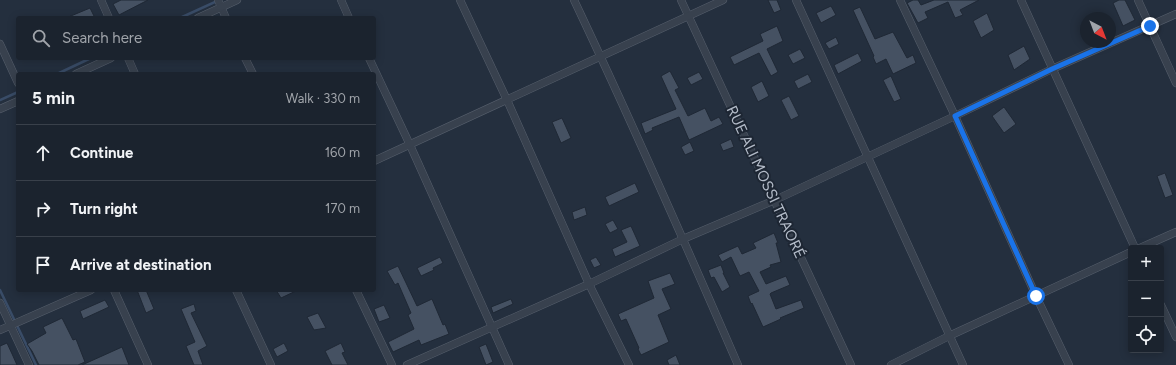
<!DOCTYPE html>
<meta charset="utf-8">
<style>
:root{--surface:#1b232e;--page:#282f3a;--text:#f1f3f6;--muted:#a0a4aa;--line:#39404a}
body{margin:0;font-family:Figtree,sans-serif;background:var(--page);color:var(--text)}
.controls{position:absolute;right:12px;bottom:12px;display:grid;overflow:hidden;border-radius:4px;box-shadow:0 2px 10px #0003}
.controls button{width:36px;height:36px;display:grid;place-items:center;padding:0;border:0;border-bottom:1px solid var(--line);background:var(--surface);color:var(--text);font:20px sans-serif}
.compass{position:absolute;left:1080px;top:12px;width:36px;height:36px;border-radius:50%;background:var(--surface);box-shadow:0 2px 10px #0003;rotate:138deg}
.stop{position:absolute;width:12px;height:12px;margin:-9px;border:3px solid #1a73e8;border-radius:50%;background:#fff}
.stop.end{background:#1a73e8;border-color:#fff;box-shadow:0 1px 4px #0008}
.list{margin:0;padding:0;list-style:none}
h2{display:flex;justify-content:space-between;align-items:center;height:52px;margin:0;padding:0 16px;font-size:17px}
h2 small{font-size:13px;font-weight:400;color:var(--muted)}
.list li{display:grid;grid-template-columns:26px 1fr auto;gap:12px;align-items:center;box-sizing:border-box;height:56px;padding:0 16px;border-top:1px solid var(--line)}
.list b{display:block;font-size:15px;white-space:nowrap}
.list em{font-size:13px;font-style:normal;color:var(--muted)}
.icon{flex:none;width:22px;height:22px;fill:none;stroke:currentColor;stroke-width:2;stroke-linecap:round;stroke-linejoin:round}
.map{position:relative;flex:none;width:1176px;height:365px;overflow:hidden}
.search{position:absolute;background:var(--surface);box-shadow:0 2px 10px #0003;left:16px;top:16px;width:360px;height:44px;display:flex;align-items:center;gap:10px;box-sizing:border-box;padding:0 14px;border-radius:4px;color:var(--muted);font-size:15px}
.panel{position:absolute;background:var(--surface);box-shadow:0 2px 10px #0003;left:16px;top:72px;width:360px;height:220px;border-radius:4px}
.map>svg:first-child{display:block}
</style>
<div class="map">
<svg width="1176" height="365" viewBox="0 0 1176 365">
<rect width="100%" height="100%" fill="#242f3e"/>
<g fill="none" stroke-linecap="round" stroke-linejoin="round">
<g stroke="#394c67" stroke-width="2.5">
<path d="M180 18 217 1"/>
<path d="M57 74 91 58"/>
<path d="M0 100 18 92"/>
<path d="M0 290 36 365"/>
</g>
</g>
<g fill="#455162" stroke="#1f2835">
<path d="M121 0H148L119 15 113 4Z"/>
<path d="M768 0H777L781 10 774 13Z"/>
<path d="M913 0H918L921 5 934 0H979L960 10 963 15 955 18 948 2 925 12 928 18 918 23 907 3Z"/>
<path d="M1119 0H1125L1135 20 1123 26 1113 3Z"/>
<path d="M831 6 836 15 821 23 816 13Z"/>
<path d="M860 7 875 39 893 32 907 58 913 55 916 63 893 74 886 59 876 64 873 57 874 56 853 10Z"/>
<path d="M90 8 95 18H66Z"/>
<path d="M987 13 994 30 981 38 973 21Z"/>
<path d="M777 26 783 41 767 49 778 72 771 76 759 53 734 65 730 57 763 41 760 34Z"/>
<path d="M836 37 839 44 829 49 825 43Z"/>
<path d="M1024 46 1030 59 1014 70 1008 55Z"/>
<path d="M800 49 805 58 793 64 788 55Z"/>
<path d="M858 53 862 61 838 74 834 65Z"/>
<path d="M670 71 679 88 675 90 688 116 705 108 711 121 719 117 723 124 689 140 679 117 652 128 653 130 645 134 641 123 676 109 661 76Z"/>
<path d="M699 72 703 79 691 85 687 78Z"/>
<path d="M808 74 812 82 798 89 794 81Z"/>
<path d="M891 76 901 99 894 102 883 80Z"/>
<path d="M762 81 769 96 758 102 751 87Z"/>
<path d="M789 96 799 116 791 120 781 100Z"/>
<path d="M1004 107 1016 124 1004 133 992 116Z"/>
<path d="M562 118 571 138 561 143 552 122Z"/>
<path d="M731 139 734 147 723 151 720 144Z"/>
<path d="M690 142 694 151 685 155 681 147Z"/>
<path d="M1165 173 1173 195 1165 198 1157 176Z"/>
<path d="M635 183 639 192 609 206 605 197Z"/>
<path d="M585 207 587 215 574 220 572 212Z"/>
<path d="M613 220 618 229 610 233 605 224Z"/>
<path d="M631 226 640 246 615 257 612 249 627 242 621 230Z"/>
<path d="M774 233 778 243H776L781 262 770 265 771 267 760 272 766 284 786 276 790 285 771 293 770 294 776 309 801 300 804 308 780 318 781 319 763 327 752 303 751 304 748 296 759 291 749 272 740 276 731 257 722 262 718 255 738 246 742 254 756 248 753 243Z"/>
<path d="M440 257 443 263 433 268 434 270 421 276 417 268Z"/>
<path d="M596 257 601 265 594 268 590 260Z"/>
<path d="M721 265 724 273H723L730 287 722 292 714 277 711 278 708 270Z"/>
<path d="M398 266 417 306 432 299 443 325 445 324 449 334 421 345 419 340 393 352 388 342 414 329 408 315 411 313 398 283 395 285 387 271Z"/>
<path d="M670 273 675 284 662 289 671 309 658 315 669 342 641 355 638 349 639 348 626 319 621 321 618 314 654 298 648 281Z"/>
<path d="M137 290H146L154 309 146 313Z"/>
<path d="M276 290H298L281 298Z"/>
<path d="M511 299 513 304 493 313 491 307Z"/>
<path d="M105 300 109 307 83 319 80 311Z"/>
<path d="M194 304 196 311 191 313 207 346 198 351 203 365H194L186 346 195 342 181 309Z"/>
<path d="M384 305 390 318 379 322 374 309Z"/>
<path d="M318 313 326 328 314 330 307 317Z"/>
<path d="M62 318 73 340 76 339 85 362 78 365H39L32 351 27 344 46 333 43 327Z"/>
<path d="M7 343 13 356 17 365H0V346Z"/>
<path d="M284 343 288 351 277 357 273 349Z"/>
<path d="M341 343 345 352 342 353 348 365H332L325 351Z"/>
<path d="M486 344 493 362 486 365 479 347Z"/>
<path d="M122 347 129 365H82Z"/>
<path d="M676 355 680 365H669L667 360Z"/>
</g>
<g fill="none" stroke-linecap="round" stroke-linejoin="round">
<defs>
<g id="minor">
<path d="M101 0 109 18"/>
<path d="M218 0 226 18"/>
<path d="M341 0 349 18"/>
<path d="M460 0 507 100 589 284 629 365"/>
<path d="M574 0C631 120 685 243 738 365"/>
<path d="M681 0 851 365"/>
<path d="M796 0 963 365"/>
<path d="M900 0 955 116 1036 296 1069 365"/>
<path d="M1021 0 1135 248"/>
<path d="M1138 0 1176 83"/>
<path d="M198 18 237 0"/>
<path d="M0 44 18 83"/>
<path d="M128 58 135 74"/>
<path d="M245 58 253 74"/>
<path d="M369 58 410 145 509 365"/>
<path d="M76 74 111 58"/>
<path d="M0 109 18 101"/>
<path d="M374 161 723 0"/>
<path d="M1140 248 1176 232"/>
<path d="M114 290 148 365"/>
<path d="M236 290 271 365"/>
<path d="M356 290 392 365"/>
<path d="M0 303 29 365"/>
<path d="M1161 305 1176 337"/>
<path d="M0 330 91 290"/>
<path d="M407 365 589 284 683 239 775 200 955 116 1052 69 1176 14"/>
<path d="M891 365 949 336 1131 252"/>
</g>
</defs>
<use href="#minor" stroke="#565f6c" stroke-width="8"/>
<use href="#minor" stroke="#38414e" stroke-width="7"/>
</g>
<g fill="none" stroke-linecap="round" stroke-linejoin="round">
<path stroke="#1a73e8" stroke-width="5" d="M1036 296 955 116 1052 69 1150 26"/>
</g>
<g text-anchor="middle" stroke-width="4" stroke-linejoin="round" paint-order="stroke">
<g font-size="15" fill="#b4bcc9" stroke="#1d2633">
<text transform="translate(766 182) rotate(65)" y="5">RUE ALI MOSSI TRAORÉ</text>
</g>
</g>
</svg>
<div class="controls">
<button>+</button>
<button>−</button>
<button><svg class="icon" aria-label="locate" viewBox="0 0 24 24"><circle cx="12" cy="12" r="6"/><path d="M12 2v4M12 18v4M2 12h4M18 12h4"/></svg></button>
</div>
<svg class="compass" viewBox="-18 -18 36 36"><path d="M0-13l5 13h-10z" fill="#e53935"/><path d="M0 13l5-13h-10z" fill="#a0a4aa"/></svg>
<div class="stop" style="left:1036px;top:296px"></div>
<div class="stop end" style="left:1150px;top:26px"></div>
<div class="search"><svg class="icon" aria-label="search" viewBox="0 0 24 24"><circle cx="10" cy="10" r="6"/><path d="M15 15l6 6"/></svg>Search here</div>
<section class="panel">
<h2>5 min<small>Walk · 330 m</small></h2>
<ul class="list">
<li><svg class="icon" aria-label="ahead" viewBox="0 0 24 24"><path d="M12 20V5M6 11l6-6 6 6"/></svg><div><b>Continue</b></div><em>160 m</em></li>
<li><svg class="icon" aria-label="right" viewBox="0 0 24 24"><path d="M7 20v-9h11M14 6l5 5-5 5"/></svg><div><b>Turn right</b></div><em>170 m</em></li>
<li><svg class="icon" aria-label="arrive" viewBox="0 0 24 24"><path d="M6 21V4h12l-3 4 3 4H6"/></svg><div><b>Arrive at destination</b></div></li>
</ul>
</section>
</div>
